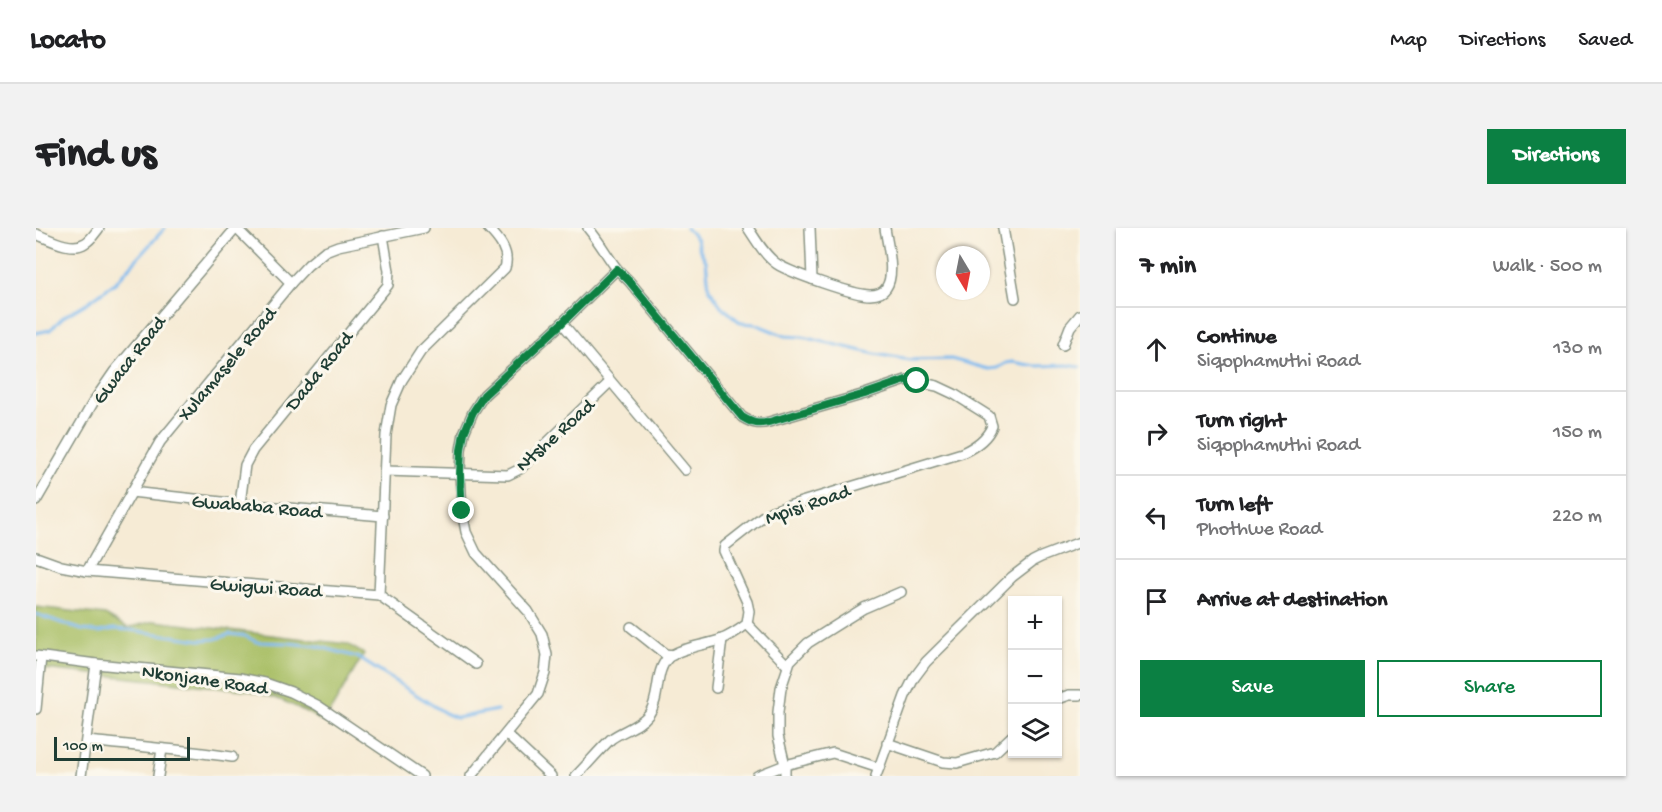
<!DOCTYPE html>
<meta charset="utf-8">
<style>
:root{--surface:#fff;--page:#f2f2f2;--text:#202124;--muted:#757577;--line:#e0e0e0;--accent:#0b8043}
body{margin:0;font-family:"Gochi Hand",sans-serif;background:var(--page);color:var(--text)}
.controls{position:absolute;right:18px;bottom:18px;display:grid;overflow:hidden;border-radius:0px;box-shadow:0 2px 4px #0004}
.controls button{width:54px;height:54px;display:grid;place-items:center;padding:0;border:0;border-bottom:2px solid var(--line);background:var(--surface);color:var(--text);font:30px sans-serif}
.compass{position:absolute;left:900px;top:18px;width:54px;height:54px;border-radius:50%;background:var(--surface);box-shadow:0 2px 4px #0004;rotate:170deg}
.scale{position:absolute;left:18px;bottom:15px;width:136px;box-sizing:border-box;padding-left:6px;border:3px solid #1f3d34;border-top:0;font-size:16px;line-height:21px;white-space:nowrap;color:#1f3d34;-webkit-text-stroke:4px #fbf7ec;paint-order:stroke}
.stop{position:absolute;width:18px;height:18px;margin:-14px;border:4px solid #0b8043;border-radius:50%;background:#fff}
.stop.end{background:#0b8043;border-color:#fff;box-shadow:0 2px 6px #0008}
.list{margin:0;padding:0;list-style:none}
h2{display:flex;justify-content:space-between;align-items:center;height:78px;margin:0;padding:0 24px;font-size:26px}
h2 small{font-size:20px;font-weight:400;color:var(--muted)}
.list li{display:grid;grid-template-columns:39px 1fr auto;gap:18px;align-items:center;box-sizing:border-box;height:84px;padding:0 24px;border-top:2px solid var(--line)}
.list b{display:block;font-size:22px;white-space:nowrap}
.list p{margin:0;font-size:20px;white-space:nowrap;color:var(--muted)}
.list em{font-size:20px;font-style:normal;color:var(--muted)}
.actions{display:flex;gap:12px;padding:18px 24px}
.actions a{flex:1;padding:14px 0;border:2px solid var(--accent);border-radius:0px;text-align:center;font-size:21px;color:var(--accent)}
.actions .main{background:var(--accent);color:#fff}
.icon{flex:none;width:33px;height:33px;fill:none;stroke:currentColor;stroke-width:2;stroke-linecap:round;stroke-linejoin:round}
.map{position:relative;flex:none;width:1044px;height:548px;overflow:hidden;border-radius:0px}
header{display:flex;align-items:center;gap:36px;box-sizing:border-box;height:84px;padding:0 30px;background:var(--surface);border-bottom:2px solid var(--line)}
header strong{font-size:28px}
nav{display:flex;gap:33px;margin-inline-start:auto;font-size:21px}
.intro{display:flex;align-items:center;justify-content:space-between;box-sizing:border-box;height:144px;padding:0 36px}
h1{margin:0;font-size:42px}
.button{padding:15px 27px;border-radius:0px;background:var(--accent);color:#fff;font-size:21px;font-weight:700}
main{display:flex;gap:36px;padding:0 36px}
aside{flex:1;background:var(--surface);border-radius:0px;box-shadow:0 2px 4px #0004}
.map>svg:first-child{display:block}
</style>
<header>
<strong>Locato</strong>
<nav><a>Map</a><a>Directions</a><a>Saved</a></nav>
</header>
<div class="intro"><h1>Find us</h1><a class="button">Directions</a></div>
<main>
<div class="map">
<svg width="1044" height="548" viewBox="0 0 1044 548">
<rect width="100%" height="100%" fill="#fbf7ec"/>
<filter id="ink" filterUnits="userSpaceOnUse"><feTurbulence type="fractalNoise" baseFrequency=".0167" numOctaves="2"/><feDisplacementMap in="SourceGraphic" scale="12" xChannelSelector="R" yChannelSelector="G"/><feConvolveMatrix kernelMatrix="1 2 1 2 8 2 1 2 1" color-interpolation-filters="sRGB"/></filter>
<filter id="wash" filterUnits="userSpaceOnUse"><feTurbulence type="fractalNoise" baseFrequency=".008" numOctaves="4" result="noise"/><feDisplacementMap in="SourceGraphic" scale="24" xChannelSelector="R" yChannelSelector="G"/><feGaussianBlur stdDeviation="1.35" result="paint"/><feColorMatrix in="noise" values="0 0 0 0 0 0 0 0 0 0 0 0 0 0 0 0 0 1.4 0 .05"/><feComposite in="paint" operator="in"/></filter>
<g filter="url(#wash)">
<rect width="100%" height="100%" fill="#f6ebd5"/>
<path fill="#a7be64" stroke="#637e4c" stroke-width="1.5" d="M0 379 69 387 92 400 118 393 311 416 328 426 288 494C260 478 243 469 211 462L0 440Z"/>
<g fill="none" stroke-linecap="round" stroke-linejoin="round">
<g stroke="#7cb9ef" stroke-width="3">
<path d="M650 0 660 10 663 20 670 33 673 60 685 78 705 95 719 96 749 108 767 109 839 126 874 132 915 131 952 141 961 140 970 135 976 134 1000 138 1031 137 1044 139"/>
<path d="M0 105 14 102 27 89 51 75 79 55 129 0"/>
<path d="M0 386 46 402 63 404 78 401 94 402 164 412 179 411 194 406 209 408 221 414 252 415 281 418 321 429 409 485 421 490 461 482"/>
</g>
</g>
</g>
<g filter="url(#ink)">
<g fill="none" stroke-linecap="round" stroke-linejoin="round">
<defs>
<g id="minor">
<path d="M200 0 255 55"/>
<path d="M712 0C720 12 729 28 741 36 755 45 818 67 834 67 840 67 847 65 850 60 860 46 851 15 849 0"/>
<path d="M774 0 776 51"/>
<path d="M967 0 979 70"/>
<path d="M0 6C13 11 36 24 49 15 55 12 59 5 63 0"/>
<path d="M526 95 649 242"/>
<path d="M1027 117 1034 99 1044 87"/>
<path d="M349 243 472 247 484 241 574 154"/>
<path d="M95 264 204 276 347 288"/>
<path d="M0 273 58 173 78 144 200 0"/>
<path d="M204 276 209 237 217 222 352 57 353 43 347 8"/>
<path d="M0 329 25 338 51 343 343 367 440 436"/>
<path d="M51 343 124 214 255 55 272 37 289 23 302 18 388 0"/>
<path d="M343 367 350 207 355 177 366 152 385 123 469 40C474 24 463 11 452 0"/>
<path d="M711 396 752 438"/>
<path d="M595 399 629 426 637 427"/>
<path d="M0 428 60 436 204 450 229 455 255 464 281 477 386 548"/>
<path d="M680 460 686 411"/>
<path d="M1022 471 1033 467H1044"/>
<path d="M0 481 5 429"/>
<path d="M470 506 515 548"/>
<path d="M51 513C99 518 148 522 196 529"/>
<path d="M851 515 907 534 921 535 959 524 976 508"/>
<path d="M45 548 60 436"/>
<path d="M122 548 126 521"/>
<path d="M435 548 502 466 509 445 511 427 506 406 492 383 440 325 430 304 426 283 424 246 425 222 428 205 437 184 448 167 526 95 581 41C571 28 563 13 552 0"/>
<path d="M540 548C552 536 563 522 575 511 587 502 603 499 613 486 625 469 618 444 632 430 643 420 669 417 684 412 694 408 703 402 711 396L713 383 711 374 688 323 689 318 726 289 736 283 926 225C939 219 951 211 956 198L953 188 918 166 901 158 870 152 829 166 733 194C722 197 716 195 706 189L593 53 581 41"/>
<path d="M721 548 749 537 797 525 843 540"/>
<path d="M749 548V537L742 508V484L745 460 754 433 772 415 807 393 828 380 865 364"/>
<path d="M840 548 869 468 878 450 890 434 976 349 997 333 1005 329 1044 314"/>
</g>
</defs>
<use href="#minor" stroke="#8a9484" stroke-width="12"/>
<use href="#minor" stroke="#fff" stroke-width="9"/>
</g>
</g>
<g fill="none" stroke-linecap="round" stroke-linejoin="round" filter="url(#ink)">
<path stroke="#0b8043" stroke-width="8" d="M426 283 424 246 425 222 428 205 437 184 448 167 526 95 581 41 593 53 706 189C716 195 722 197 733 194L829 166 870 152 881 153"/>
</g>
<g text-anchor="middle" stroke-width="6" stroke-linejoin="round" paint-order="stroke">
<g font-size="20" fill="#1f3d34" stroke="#fbf7ec">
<text transform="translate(92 131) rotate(-52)" y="7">Gwaca Road</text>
<text transform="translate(190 135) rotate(-50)" y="7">Xulamasele Road</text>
<text transform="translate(282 142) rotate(-51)" y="7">Dada Road</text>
<text transform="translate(518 206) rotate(-42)" y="7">Ntshe Road</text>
<text transform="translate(771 275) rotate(-19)" y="7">Mpisi Road</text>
<text transform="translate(221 277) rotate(5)" y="7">Gwababa Road</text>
<text transform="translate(230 358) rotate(4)" y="7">Gwigwi Road</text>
<text transform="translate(169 450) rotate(8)" y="7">Nkonjane Road</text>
</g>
</g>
</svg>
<div class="controls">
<button>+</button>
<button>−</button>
<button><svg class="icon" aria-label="layers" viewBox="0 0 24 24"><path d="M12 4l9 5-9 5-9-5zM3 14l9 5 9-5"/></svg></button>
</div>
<svg class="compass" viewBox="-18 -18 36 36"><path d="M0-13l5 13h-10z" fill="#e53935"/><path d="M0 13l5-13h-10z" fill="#757577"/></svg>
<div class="scale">100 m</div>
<div class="stop" style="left:881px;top:153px"></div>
<div class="stop end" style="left:426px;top:283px"></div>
</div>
<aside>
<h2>7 min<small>Walk · 500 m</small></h2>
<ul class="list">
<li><svg class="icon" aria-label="ahead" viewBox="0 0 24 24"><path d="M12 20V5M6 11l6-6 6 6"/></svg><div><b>Continue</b><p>Siqophamuthi Road</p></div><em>130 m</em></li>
<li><svg class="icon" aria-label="right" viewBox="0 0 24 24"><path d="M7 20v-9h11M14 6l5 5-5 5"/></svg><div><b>Turn right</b><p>Siqophamuthi Road</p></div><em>150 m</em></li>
<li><svg class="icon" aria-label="left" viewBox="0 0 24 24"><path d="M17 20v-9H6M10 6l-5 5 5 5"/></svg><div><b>Turn left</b><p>Phothwe Road</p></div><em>220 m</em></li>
<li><svg class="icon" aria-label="arrive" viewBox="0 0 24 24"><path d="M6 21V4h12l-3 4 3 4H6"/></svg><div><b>Arrive at destination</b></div></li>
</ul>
<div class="actions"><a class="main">Save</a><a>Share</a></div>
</aside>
</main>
